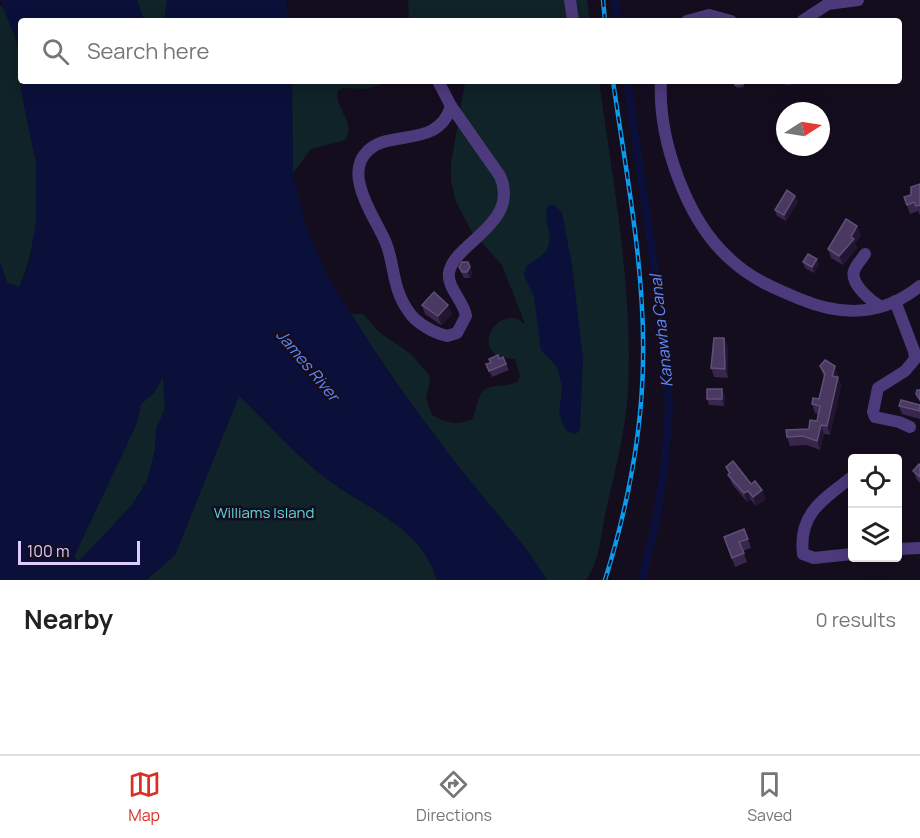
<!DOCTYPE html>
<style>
:root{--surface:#fff;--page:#f6f6f6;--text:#222;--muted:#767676;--line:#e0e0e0;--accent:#d93025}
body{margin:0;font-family:Manrope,sans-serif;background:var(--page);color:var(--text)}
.controls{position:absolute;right:18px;bottom:18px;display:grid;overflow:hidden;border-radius:6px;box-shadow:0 3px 15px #0003}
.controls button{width:54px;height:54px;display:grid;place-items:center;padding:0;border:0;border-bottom:2px solid var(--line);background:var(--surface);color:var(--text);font:30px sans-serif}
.compass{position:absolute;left:776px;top:102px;width:54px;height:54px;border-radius:50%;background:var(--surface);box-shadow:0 3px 15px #0003;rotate:78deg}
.scale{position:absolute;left:18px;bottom:15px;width:122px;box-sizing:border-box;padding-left:6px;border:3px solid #deccfd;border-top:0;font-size:16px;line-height:21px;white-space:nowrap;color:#deccfd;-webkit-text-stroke:4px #140d1e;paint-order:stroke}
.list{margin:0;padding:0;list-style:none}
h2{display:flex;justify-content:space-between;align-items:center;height:78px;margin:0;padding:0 24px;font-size:26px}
h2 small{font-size:20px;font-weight:400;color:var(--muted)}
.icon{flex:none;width:33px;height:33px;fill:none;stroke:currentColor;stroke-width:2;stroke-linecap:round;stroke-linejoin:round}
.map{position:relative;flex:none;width:920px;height:580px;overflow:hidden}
.search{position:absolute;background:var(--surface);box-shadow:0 3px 15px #0003;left:18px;right:18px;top:18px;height:66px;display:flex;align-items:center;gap:15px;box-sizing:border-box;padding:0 21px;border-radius:6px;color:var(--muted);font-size:22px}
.sheet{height:174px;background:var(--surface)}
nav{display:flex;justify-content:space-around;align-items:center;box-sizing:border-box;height:84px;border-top:2px solid var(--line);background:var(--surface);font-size:16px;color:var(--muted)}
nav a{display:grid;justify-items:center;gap:3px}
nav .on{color:var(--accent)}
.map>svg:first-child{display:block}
</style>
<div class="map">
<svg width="920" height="580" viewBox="0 0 920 580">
<rect width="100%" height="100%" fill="#140d1e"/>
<g fill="#102328">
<path d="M137 0H167L164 21H144Z"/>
<path d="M408 0H587L590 21H409Z"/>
<path d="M0 5C21 25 18 63 21 89 25 113 32 137 36 161 42 200 35 253 19 287L7 283 0 262Z"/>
<path d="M292 81H391L367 89 343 88 338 90C333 109 357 121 345 140L311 149 293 173Z"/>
<path d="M451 81H599C613 182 633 287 628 389 626 430 615 471 606 510 601 532 600 562 586 580H547C519 537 484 501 453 461 417 413 383 364 350 314H363L379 332 411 354 429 375 430 381 426 398 432 415C447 423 457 426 472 419 476 412 476 403 480 396 487 380 505 390 518 381L520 376 515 359C509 358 500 358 496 355 480 344 493 316 513 318 517 318 522 322 525 324L502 265 472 232 456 202 451 180V163L465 83Z"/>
<path d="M163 377 165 409 156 429 155 450 147 481 132 505 79 562 74 557 78 548 136 425 141 404 154 393Z"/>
<path d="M239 395C265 421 290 449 318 472 360 507 420 523 437 580H146L175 555Z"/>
</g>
<g fill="#0b103a" fill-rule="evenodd">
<path d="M0 0H137L144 21H21V81H292L293 173 306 227 328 277 392 378 455 462 528 551 547 580H437C420 523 360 507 318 472 290 449 266 420 239 396L175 555 146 580H0V262L7 283 19 287 28 268 36 222V163L23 101 17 42ZM163 378 165 409 156 429 155 450 147 481 132 505 78 562 74 557 78 548 136 425 141 404 154 393Z"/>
<path d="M167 0H286L288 21H164Z"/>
<path d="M554 205 562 212 572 265 583 358 580 430 576 434 566 431 559 414 562 387 557 367 541 350 534 297 524 275 526 267C531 262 540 258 545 252 557 237 541 221 548 206Z"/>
</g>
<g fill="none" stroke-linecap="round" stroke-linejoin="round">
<g stroke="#0b103a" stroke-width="8">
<path d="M615 0 618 21"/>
<path d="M627 81 662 320 669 408 665 462 656 521 642 580"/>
</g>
<g stroke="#4d3a7c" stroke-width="12">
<path d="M570 0 573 21"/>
<path d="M687 21 709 15 731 21"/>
<path d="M802 21 828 4 858 0"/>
<path d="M438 81 451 106"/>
<path d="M661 81C658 139 686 220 730 259 750 278 775 289 800 299 843 317 883 316 920 286"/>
<path d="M451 106 500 176C521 224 453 243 449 273 447 288 464 301 466 316L457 333 447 336C434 333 416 323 409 312 392 289 395 266 386 243 378 224 364 205 360 185 357 175 358 162 365 154 385 127 438 151 451 106Z"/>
<path d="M865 254C862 259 856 265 854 271 850 284 871 301 880 306"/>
<path d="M895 301 914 351 915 359 905 371 878 388 873 412 875 417 899 422 910 427"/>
<path d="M852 477C824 499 798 513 803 554L814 558 852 554"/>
<path d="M898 549 920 548"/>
</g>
<defs>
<g id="rail">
<path d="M603 0 605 21"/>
<path d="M605 580C627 509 642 437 643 361 645 268 626 173 613 81"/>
</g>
</defs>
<use href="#rail" stroke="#099bed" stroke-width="4.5"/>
<use href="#rail" stroke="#140d1e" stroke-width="2" stroke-dasharray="7" stroke-linecap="butt"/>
</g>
<g fill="#38264c">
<path d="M743 81 744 87 737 88 735 85Z"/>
<path d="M784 81H796L797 84 786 85Z"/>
<path d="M920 184V215L918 211 910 214 904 197 911 195Z"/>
<path d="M795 196 798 202 786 221 777 216 775 210Z"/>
<path d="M861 235 855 244 857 248 843 265 831 258 828 249Z"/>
<path d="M803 262 819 265 814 273 805 268Z"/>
<path d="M459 267H470L472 274 470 278H464Z"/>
<path d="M422 305 452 314 441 325 425 314Z"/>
<path d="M724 338 728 347V378L714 377 711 368Z"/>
<path d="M503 357 509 370 492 377 486 364Z"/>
<path d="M820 366 838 375V377L841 386 830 435 824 434 820 450 807 445 790 446 787 437 809 429 817 421 818 414 815 413 812 404 819 399 824 377Z"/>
<path d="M725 395 724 406 709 405 707 399Z"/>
<path d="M920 405V419L902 414 899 406Z"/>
<path d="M920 465V483L917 480 913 471Z"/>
<path d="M726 467 766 499 756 506 751 500 747 502 732 484Z"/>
<path d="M724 537 748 539 751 548 743 551 747 562 735 567Z"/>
</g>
<g fill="#221532">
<path d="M795 196 798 202 786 221 784 215Z"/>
<path d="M857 226 861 235 855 244 857 248 843 265 839 256Z"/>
<path d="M817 259 819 265 814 273 812 267Z"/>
<path d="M470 267 472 274 470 278 467 272Z"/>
<path d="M448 305 452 314 441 325 438 316Z"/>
<path d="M724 338 728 347V378L725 369Z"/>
<path d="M835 366 838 375 836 385 832 376Z"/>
<path d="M838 377 841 386 830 435 827 426Z"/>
<path d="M722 389 725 395 724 406 722 399Z"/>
<path d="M821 425 824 434 820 450 817 441Z"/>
<path d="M762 490 766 499 756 506 753 497Z"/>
<path d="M748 491 751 500 747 502 744 493Z"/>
</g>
<g fill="#49385f" stroke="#614f78" stroke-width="1.5">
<path d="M735 81H743V84L735 85Z"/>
<path d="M920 184V205L916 206 914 202 907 205 904 197 911 195V187Z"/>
<path d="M787 190 795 196 784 215 775 210Z"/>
<path d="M846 219 857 226 851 237 854 239 839 256 828 249Z"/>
<path d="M808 254 817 259 812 267 803 262Z"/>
<path d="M462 262H468L470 267 467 272H462L459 267Z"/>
<path d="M434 292 448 305 438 316 422 305Z"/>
<path d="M714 338H724L725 369 711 368Z"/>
<path d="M498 355 499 359 503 357 506 364 489 371 486 364 491 363 489 359Z"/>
<path d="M825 360 835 366 832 376 838 377 827 426 821 425 817 441 803 436 787 437 786 430 809 429 810 420 817 421 820 406 812 404 813 398 819 399 825 374 820 366Z"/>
<rect x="707" y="389" width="15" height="10"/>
<path d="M917 390H920V400L916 394Z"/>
<path d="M901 400 920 405V411L899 406Z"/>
<path d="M733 461 751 484 755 481 762 490 753 497 748 491 744 493 728 475 730 473 726 467Z"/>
<path d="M919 464 920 465V477L913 471Z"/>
<path d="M744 529 748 539 739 542 744 553 732 558 724 537Z"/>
</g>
<g text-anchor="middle" stroke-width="5" stroke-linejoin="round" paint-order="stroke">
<g font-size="15" fill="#5cd8da" stroke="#140d1e">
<text x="264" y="518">Williams Island</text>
</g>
<g font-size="16" font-style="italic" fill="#5e89f9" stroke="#140d1e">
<text transform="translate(661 331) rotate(-96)" y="6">Kanawha Canal</text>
<text transform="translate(308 365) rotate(50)" y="6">James River</text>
</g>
</g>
</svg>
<div class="controls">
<button><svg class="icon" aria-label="locate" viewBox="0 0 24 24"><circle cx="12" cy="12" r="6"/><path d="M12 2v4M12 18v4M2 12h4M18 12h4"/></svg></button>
<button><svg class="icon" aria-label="layers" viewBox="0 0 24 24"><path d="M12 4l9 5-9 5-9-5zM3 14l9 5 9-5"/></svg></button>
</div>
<svg class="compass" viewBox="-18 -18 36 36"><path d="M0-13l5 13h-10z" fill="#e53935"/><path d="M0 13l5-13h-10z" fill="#767676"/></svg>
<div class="scale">100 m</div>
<div class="search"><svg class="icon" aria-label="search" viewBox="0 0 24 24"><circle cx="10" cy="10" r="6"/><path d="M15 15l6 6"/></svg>Search here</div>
</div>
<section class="sheet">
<h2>Nearby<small>0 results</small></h2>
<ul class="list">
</ul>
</section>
<nav>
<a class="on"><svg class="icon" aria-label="map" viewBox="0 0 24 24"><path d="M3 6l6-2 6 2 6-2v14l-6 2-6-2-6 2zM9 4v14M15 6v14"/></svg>Map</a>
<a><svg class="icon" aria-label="directions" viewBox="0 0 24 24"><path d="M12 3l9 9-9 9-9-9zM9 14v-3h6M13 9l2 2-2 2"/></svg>Directions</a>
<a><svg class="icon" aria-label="saved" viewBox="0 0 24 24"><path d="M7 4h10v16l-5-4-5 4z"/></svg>Saved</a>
</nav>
